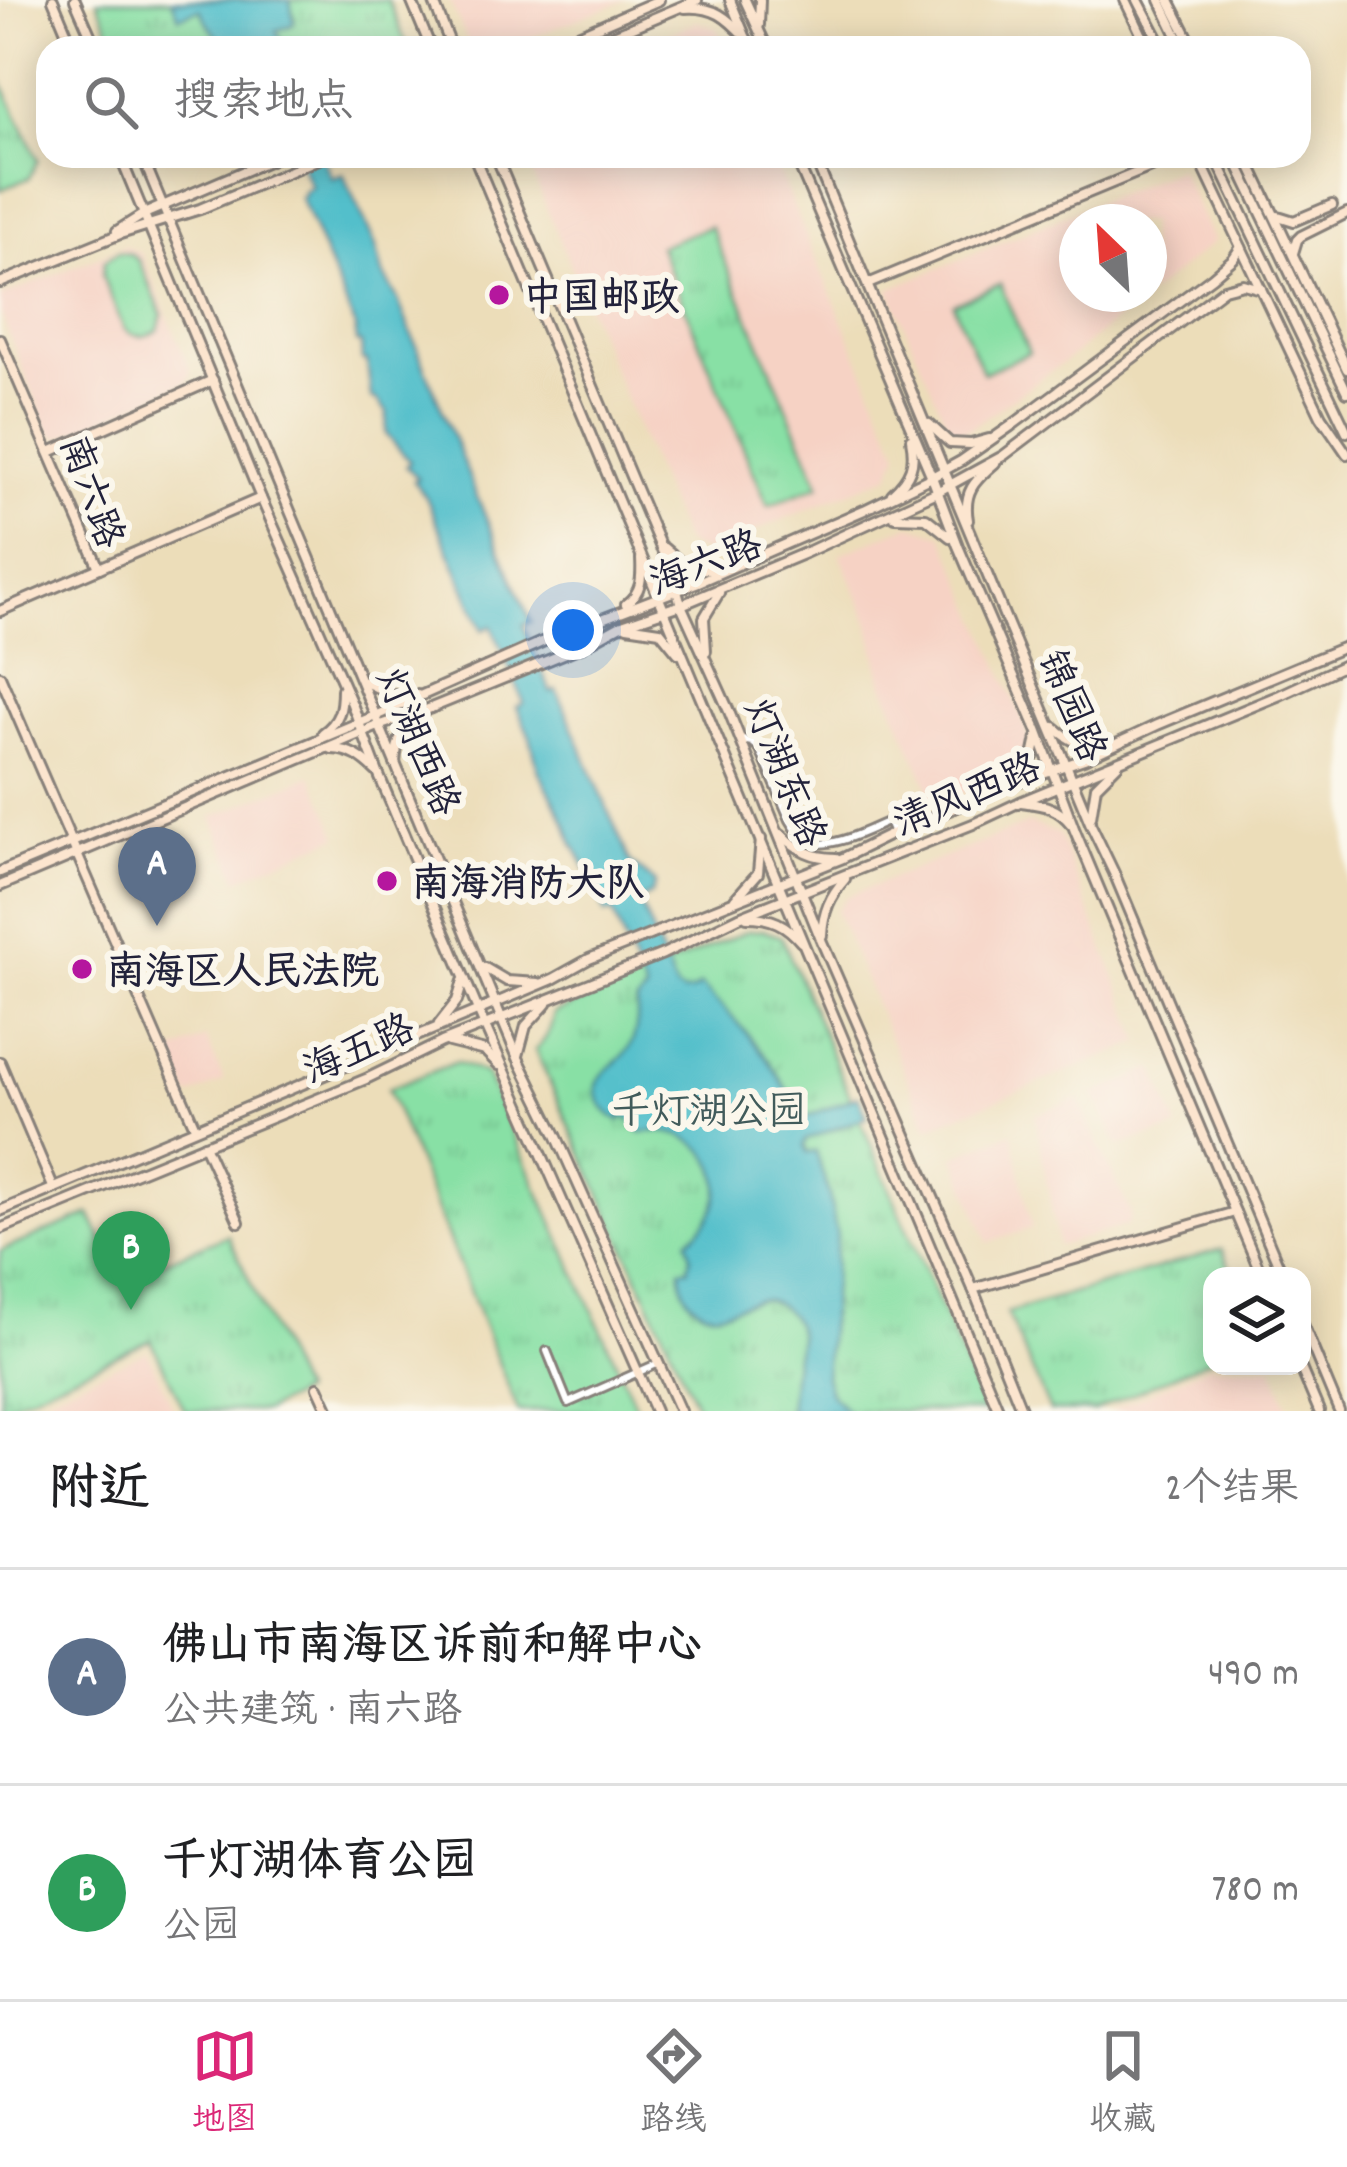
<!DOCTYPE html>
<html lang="zh">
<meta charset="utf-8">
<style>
:root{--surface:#fff;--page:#f2f2f2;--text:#202124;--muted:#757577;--line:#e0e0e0;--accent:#db2777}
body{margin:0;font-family:Dekko,"LXGW WenKai TC",sans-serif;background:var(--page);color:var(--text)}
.controls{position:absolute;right:36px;bottom:36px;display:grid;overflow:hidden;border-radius:24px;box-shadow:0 6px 30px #0003}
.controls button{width:108px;height:108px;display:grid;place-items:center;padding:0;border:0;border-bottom:3px solid var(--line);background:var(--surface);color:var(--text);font:60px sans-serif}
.compass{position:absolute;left:1059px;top:204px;width:108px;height:108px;border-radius:50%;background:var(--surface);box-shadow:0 6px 30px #0003;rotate:335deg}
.you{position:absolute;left:573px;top:630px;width:42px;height:42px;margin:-30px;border:9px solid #fff;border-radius:50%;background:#1a73e8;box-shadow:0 0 0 18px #1a73e833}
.badge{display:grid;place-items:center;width:78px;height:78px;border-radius:50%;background:var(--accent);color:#fff;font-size:39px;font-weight:700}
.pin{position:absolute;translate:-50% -99px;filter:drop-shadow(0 3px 6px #0008)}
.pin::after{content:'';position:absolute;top:63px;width:42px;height:36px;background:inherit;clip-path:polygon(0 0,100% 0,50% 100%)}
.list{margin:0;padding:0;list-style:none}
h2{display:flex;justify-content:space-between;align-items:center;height:156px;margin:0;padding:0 48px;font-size:51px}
h2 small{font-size:39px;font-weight:400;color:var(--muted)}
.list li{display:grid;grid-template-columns:78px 1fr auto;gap:36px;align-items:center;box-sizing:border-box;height:216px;padding:0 48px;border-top:3px solid var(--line)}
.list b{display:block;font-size:45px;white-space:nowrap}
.list p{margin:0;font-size:39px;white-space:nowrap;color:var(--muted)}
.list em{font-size:39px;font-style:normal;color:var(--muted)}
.icon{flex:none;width:66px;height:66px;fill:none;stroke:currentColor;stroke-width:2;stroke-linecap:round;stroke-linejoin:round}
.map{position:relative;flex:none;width:1347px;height:1411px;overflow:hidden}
.search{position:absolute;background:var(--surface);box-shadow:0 6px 30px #0003;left:36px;right:36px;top:36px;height:132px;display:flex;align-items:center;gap:30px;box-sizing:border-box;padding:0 42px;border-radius:36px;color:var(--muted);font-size:45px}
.sheet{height:588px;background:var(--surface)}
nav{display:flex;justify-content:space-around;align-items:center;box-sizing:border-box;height:168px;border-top:3px solid var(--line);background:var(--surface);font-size:33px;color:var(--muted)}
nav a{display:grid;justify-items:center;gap:6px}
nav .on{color:var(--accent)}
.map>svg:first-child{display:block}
</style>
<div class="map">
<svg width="1347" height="1411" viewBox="0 0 1347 1411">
<defs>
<pattern id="park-tufts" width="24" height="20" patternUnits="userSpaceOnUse" patternTransform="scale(3)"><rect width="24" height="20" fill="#88e0a5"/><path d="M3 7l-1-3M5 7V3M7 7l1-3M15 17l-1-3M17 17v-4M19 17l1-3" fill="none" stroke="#75c08f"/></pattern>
</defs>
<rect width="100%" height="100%" fill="#fbf7ec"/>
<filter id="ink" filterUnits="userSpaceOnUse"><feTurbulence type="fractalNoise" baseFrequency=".00833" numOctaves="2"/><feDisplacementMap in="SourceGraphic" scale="24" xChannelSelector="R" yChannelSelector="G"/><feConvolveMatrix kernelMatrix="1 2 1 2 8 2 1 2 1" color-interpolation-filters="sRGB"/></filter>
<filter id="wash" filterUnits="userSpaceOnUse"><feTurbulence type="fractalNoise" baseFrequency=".004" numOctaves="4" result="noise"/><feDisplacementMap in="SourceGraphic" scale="48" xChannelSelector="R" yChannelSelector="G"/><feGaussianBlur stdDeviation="2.7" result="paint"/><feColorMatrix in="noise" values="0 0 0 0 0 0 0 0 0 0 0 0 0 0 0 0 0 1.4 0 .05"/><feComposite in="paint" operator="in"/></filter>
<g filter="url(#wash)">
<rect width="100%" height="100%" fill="#ecddb9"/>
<g fill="#f6d2c4" fill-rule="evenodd">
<path d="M449 0H626L505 48 470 46Z"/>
<path d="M697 22 717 29 725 48H637Z"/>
<path d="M525 156H772L899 452 890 475 705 552 685 543Z"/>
<path d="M1179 168 1214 242 1067 360 969 429 959 432 949 429 889 289ZM1077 222H1149V294H1077Z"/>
<path d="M125 246 141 253 191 372 187 382 60 438 49 434 0 312V297Z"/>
<path d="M910 525 943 535 1027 729 1030 752 1022 768 938 804 929 799 928 787 882 680 869 622 840 554Z"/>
<path d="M312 775 339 836 238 879 212 817Z"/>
<path d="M1029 823 1059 834 1141 1042 928 1128 836 911 846 897Z"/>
<path d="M206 1038 224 1081 189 1097 171 1053Z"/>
<path d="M1154 1068 1178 1128 1118 1146 1094 1094Z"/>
<path d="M1078 1099 1131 1214 1128 1225 1058 1246 1035 1115Z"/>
<path d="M1012 1132 1032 1228 988 1243 955 1156Z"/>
<path d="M147 1351 175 1411H15Z"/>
<path d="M1212 1364V1366H1272L1290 1411H1110Z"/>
</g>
<g fill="#88e0a5" stroke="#558170" stroke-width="3">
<path d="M118 252 131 254 139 261 162 314 158 330C146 338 135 339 124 329L102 276 104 261Z"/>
<path d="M1000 284 1029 353 983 373 953 304Z"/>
</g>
<g fill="url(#park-tufts)" stroke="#558170" stroke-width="3">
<path d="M97 0H388L408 48H117Z"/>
<path d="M0 77 38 160 29 178 0 190Z"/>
<path d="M710 226 820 485 768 506 659 246Z"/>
<path d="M764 930 781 937 786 947 985 1411H699L535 1050C547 1039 551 1029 554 1013L747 931Z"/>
<path d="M456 1062 486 1074 638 1411H518L388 1089Z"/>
<path d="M90 1214 121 1279 228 1235 301 1393 265 1411H185L151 1340 1 1408 0 1251Z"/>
<path d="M1222 1249 1233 1276H1212V1358L1094 1411H1050L1007 1313Z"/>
</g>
<g fill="#52bfcb" stroke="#3a7083" stroke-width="3">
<path d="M172 0H290L294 24 276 31 286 48H240L238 46 226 48 208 24 200 9 179 17Z"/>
<path d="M297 156H322L332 178 343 174 376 246 383 274 397 298 478 499 531 622 523 625 547 683 551 692 557 690 630 862 655 883 651 894 639 901 676 989 684 993 693 991 700 985C738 1022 772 1057 795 1106L788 1111 792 1116 806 1117 858 1096 867 1117 813 1137 806 1140 804 1146 807 1153 816 1152 829 1195 837 1236 825 1377 830 1393 847 1411H789C791 1392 792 1374 795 1355 796 1349 799 1343 799 1337 798 1328 793 1318 787 1312 761 1286 745 1308 718 1312 692 1315 680 1290 681 1269H688L691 1256 687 1241C748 1195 714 1123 641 1132L630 1119 621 1116 620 1121C602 1111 587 1090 605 1072 612 1065 621 1060 627 1051 637 1036 638 1020 637 1002L646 992 612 912 605 914 595 884 572 842 567 825 539 772 530 737 517 707 524 703 492 626 483 630 426 497 414 481 418 478 406 466 410 462 386 434 387 412 378 401 371 398 367 361 362 360 361 343 356 342V328L300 197 304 195 303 191 311 187Z"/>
</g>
</g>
<g filter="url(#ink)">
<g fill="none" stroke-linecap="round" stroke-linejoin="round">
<defs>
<g id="street">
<path d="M742 740 752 742 759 748 790 820 804 843C834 848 862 833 889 821L894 833"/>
<path d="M547 1351 568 1403 659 1363"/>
</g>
<g id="secondary">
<path d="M53 0 73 48"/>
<path d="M75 0 96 48"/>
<path d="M411 0 431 48"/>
<path d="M433 0 452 48"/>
<path d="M730 0 750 48"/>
<path d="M745 0 767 48"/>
<path d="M1125 0 1148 48"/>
<path d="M1138 0 1163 48"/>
<path d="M1160 0 1183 48"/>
<path d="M1169 0 1193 47"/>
<path d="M685 8C714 6 727 17 746 38"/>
<path d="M759 25 760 0"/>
<path d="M548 48 659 0"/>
<path d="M583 48 697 0"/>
<path d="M120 156 261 498 352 704 378 773 478 1010 655 1411"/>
<path d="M142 156 518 1058 556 1135 680 1411"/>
<path d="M474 156 999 1411"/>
<path d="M496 156 672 574 681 605 728 709 822 942 973 1289 1022 1411"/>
<path d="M795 156 932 477 958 546 1037 730 1075 831 1262 1276"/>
<path d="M814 156 1091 825 1114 873 1283 1276"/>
<path d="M1198 156 1321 416 1347 454"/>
<path d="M1215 156 1347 432"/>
<path d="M1234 156 1347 392"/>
<path d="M1246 156 1347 369"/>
<path d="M1278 216 1294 221 1332 205"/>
<path d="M117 231 144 214 279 156"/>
<path d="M1293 253 1297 240 1301 236 1347 213"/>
<path d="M0 283 120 234 200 209 326 156"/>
<path d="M868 284 1177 156"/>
<path d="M0 339 99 568"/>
<path d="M929 424 950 443 971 444 989 439"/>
<path d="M50 452 213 380"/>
<path d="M892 494C911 477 916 463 911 439"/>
<path d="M895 517 926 518 950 537"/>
<path d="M968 520C963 492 974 481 995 463"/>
<path d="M664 548 687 568 719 570"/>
<path d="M626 604C642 592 642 578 641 559"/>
<path d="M0 611 261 498"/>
<path d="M627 626 660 631 678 653"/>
<path d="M706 651 704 618 719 593"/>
<path d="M0 676 195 1127"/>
<path d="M363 681 390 694 417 695"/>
<path d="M1054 727C1070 741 1084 748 1105 747"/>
<path d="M323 733C340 721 342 708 342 689"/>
<path d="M332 749C352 750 362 758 376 771"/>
<path d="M395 764C396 740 404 725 424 712"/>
<path d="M1015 782 1033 757 1037 738"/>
<path d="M1021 802C1042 805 1057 806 1071 824"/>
<path d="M1091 817 1096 786 1118 764"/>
<path d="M781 834C798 850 812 858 836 858"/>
<path d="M0 872 375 716 542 642 696 583 864 510 932 477 961 461 1011 426 1212 277 1233 259 1241 247"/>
<path d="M0 886 378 726 431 708 583 646 619 626 681 605 805 553 937 492 1003 456 1224 289 1243 284 1261 289"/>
<path d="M735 899 758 873 761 839"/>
<path d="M747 917C771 917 786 924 801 942"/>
<path d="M822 935C823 912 830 896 845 879"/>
<path d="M485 968 507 981 538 983"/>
<path d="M439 1024 457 1001 463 981"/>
<path d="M449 1042 485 1051 499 1065"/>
<path d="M518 1056 526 1026 547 1003"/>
<path d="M0 1062 53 1187"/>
<path d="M204 1145 239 1222"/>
<path d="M0 1211 553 979 589 959 843 858 894 833 1014 783 1084 759 1157 725 1347 646"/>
<path d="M0 1229 366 1079 442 1042 663 954 739 917 973 824 1020 802 1280 695 1347 664"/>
<path d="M973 1289 1235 1212"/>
<path d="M1302 1322 1339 1411"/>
<path d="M1300 1366 1319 1411"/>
<path d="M318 1387 329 1411"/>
</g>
<path id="primary" d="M1190 44 1191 48"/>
</defs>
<use href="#street" stroke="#87807a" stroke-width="12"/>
<use href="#secondary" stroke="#87807a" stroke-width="14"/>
<use href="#primary" stroke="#87807a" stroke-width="15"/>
<use href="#street" stroke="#fff" stroke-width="6"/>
<use href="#secondary" stroke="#fce5cf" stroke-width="8"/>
<use href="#primary" stroke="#f8bd88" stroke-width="9"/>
</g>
</g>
<g fill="#b5179e" stroke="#fbf7ec" stroke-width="4.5">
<circle cx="499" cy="295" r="12"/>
<circle cx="387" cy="881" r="12"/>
<circle cx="82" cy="969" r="12"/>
</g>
<g text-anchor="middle" stroke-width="12" stroke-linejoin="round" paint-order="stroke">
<g font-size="39" font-weight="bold" fill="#22223b" stroke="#fbf7ec" text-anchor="start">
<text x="523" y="309">中国邮政</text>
<text x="411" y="895">南海消防大队</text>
<text x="106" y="983">南海区人民法院</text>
</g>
<g font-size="39" fill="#22223b" stroke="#fbf7ec">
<text transform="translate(94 491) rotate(70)" y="14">南六路</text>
<text transform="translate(705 561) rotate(-21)" y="14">海六路</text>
<text transform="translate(1074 705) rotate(67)" y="14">锦园路</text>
<text transform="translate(420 741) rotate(67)" y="14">灯湖西路</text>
<text transform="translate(787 772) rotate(68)" y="14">灯湖东路</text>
<text transform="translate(966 793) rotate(-23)" y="14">清风西路</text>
<text transform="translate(358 1047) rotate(-24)" y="14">海五路</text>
</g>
<g font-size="39" fill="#415b5b" stroke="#fbf7ec">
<text x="709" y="1123">千灯湖公园</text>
</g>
</g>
</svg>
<div class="controls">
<button><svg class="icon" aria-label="layers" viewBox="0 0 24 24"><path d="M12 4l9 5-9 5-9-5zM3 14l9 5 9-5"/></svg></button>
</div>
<svg class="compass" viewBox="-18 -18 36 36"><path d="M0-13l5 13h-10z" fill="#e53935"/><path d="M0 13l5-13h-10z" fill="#757577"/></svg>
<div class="you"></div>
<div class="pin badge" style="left:157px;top:926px;background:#5c6f8a">A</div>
<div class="pin badge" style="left:131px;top:1310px;background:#2e9e5b">B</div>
<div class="search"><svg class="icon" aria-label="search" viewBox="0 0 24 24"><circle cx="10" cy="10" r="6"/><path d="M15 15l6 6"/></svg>搜索地点</div>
</div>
<section class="sheet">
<h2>附近<small>2个结果</small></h2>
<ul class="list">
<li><span class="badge" style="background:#5c6f8a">A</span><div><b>佛山市南海区诉前和解中心</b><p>公共建筑 · 南六路</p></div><em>490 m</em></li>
<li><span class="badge" style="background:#2e9e5b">B</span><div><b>千灯湖体育公园</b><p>公园</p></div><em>780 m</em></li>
</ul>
</section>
<nav>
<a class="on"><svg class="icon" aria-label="map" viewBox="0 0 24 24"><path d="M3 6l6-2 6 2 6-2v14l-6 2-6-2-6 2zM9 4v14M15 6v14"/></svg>地图</a>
<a><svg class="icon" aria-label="directions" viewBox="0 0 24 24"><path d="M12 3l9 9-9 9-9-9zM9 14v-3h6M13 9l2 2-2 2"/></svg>路线</a>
<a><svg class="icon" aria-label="saved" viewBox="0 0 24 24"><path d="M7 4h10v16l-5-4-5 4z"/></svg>收藏</a>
</nav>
